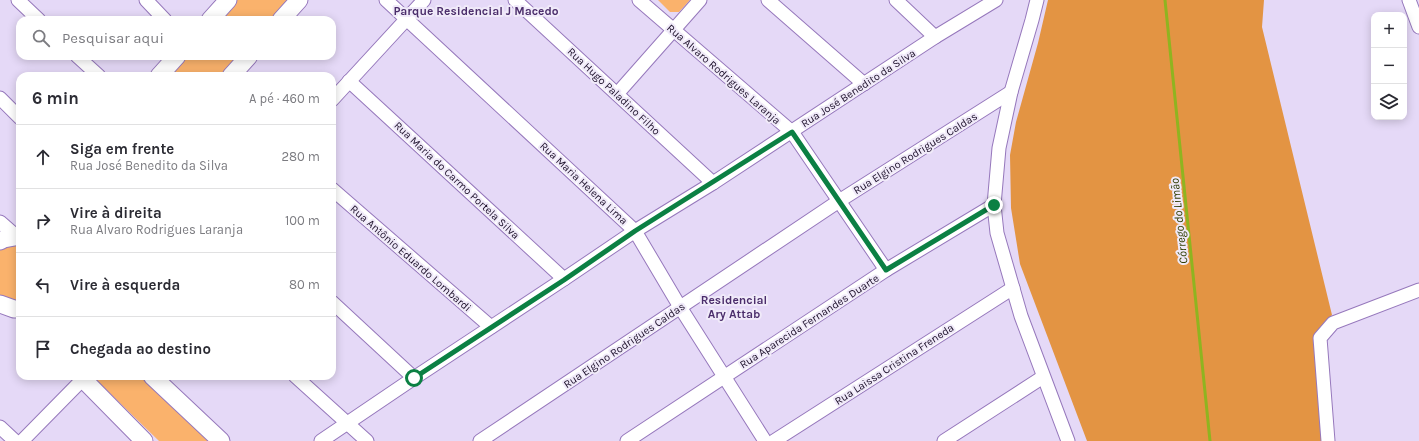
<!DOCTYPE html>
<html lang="pt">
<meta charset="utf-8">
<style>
:root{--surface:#fff;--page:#f7f7f7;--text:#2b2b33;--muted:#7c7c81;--line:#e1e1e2}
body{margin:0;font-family:Karla,sans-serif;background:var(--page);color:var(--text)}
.controls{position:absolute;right:12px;top:12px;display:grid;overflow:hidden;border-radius:8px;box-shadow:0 2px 10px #0003}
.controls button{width:36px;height:36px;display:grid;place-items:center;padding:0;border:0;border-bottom:1px solid var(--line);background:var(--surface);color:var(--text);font:20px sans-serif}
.stop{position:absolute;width:12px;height:12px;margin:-9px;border:3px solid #0b8043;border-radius:50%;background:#fff}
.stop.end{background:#0b8043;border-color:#fff;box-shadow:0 1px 4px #0008}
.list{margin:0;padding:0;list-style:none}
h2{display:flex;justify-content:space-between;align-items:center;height:52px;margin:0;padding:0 16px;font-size:17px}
h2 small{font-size:13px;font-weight:400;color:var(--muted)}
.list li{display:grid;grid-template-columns:26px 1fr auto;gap:12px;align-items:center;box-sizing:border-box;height:64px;padding:0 16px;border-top:1px solid var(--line)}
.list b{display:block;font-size:15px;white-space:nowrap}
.list p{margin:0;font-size:13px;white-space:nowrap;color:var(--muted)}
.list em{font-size:13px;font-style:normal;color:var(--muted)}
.icon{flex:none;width:22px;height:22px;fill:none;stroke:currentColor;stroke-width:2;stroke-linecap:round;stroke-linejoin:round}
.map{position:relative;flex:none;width:1419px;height:441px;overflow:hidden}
.search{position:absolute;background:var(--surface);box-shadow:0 2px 10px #0003;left:16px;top:16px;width:320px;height:44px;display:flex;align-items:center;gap:10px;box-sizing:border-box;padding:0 14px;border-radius:12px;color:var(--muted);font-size:15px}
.panel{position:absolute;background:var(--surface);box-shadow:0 2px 10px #0003;left:16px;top:72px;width:320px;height:308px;border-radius:12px}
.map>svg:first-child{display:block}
</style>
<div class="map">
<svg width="1419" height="441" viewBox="0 0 1419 441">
<rect width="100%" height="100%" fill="#e5d9f7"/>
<g fill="#fab26c">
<path d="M236 0H288L270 20H218Z"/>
<path d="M658 0H690L679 12H670Z"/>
<path d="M186 56H238L220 76H168Z"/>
<path d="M20 244V302L0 296V250L7 245Z"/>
<path d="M92 376H141L209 441H159Z"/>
</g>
<path fill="#e39443" d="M1048 0H1264L1262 27 1332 315 1317 331 1316 355 1323 441H1087L1020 264 1011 208 1010 155 1016 122 1038 43Z"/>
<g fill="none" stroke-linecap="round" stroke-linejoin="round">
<path stroke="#8fb420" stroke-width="3" d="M1165 0 1210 441"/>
<defs>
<g id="minor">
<path d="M18 0 39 20"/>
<path d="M146 0 165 20"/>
<path d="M386 0 635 231 680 307 765 441"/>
<path d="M515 0 713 183"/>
<path d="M639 0 792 132 886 270"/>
<path d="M768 0 864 84"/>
<path d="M896 0 935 37"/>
<path d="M1037 0 1032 20 1011 92 999 148 994 205 997 233 1021 316 1068 441"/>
<path d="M1409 0 1419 27"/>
<path d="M77 56 99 76"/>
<path d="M349 81 564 279"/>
<path d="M617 94 700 0"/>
<path d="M0 98 20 118"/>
<path d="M332 100 424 0"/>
<path d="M332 189 491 327"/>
<path d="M0 222 16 236"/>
<path d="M332 302 414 378"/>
<path d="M295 376 367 441"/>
<path d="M0 427 15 441"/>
<path d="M22 441 83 379"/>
<path d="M321 441 414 378 564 279 635 231 713 183 935 37 996 0"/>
<path d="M480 441 839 201 1011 92"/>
<path d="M627 441 886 270 994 205"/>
<path d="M774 441 1013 288"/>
<path d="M944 441 1043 377"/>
<path d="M1328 441 1320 338 1333 323 1419 290"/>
</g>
<g id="major">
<path d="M210 20 228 0"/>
<path d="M281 20 299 0"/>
<path d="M159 76 177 56"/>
<path d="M231 76 249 56"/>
<path d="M0 241 4 239 20 236"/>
<path d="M0 304 14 309H20"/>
<path d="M80 376 144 441"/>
<path d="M152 376 221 441"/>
</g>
</defs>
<use href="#minor" stroke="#9678bc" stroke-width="15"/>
<use href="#major" stroke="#9678bc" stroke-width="19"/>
<use href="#minor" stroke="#fff" stroke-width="13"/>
<use href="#major" stroke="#fff" stroke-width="17"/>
</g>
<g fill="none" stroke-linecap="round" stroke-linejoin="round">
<path stroke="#0b8043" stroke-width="5" d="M414 378 564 280 635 231 792 132 886 270 994 205"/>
</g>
<g text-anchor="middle" stroke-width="4" stroke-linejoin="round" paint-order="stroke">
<g font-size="11" fill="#1b0f29" stroke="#f0eaf9">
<text transform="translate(724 74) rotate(41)" y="4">Rua Alvaro Rodrigues Laranja</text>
<text transform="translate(858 88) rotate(-33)" y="4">Rua José Benedito da Silva</text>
<text transform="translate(614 91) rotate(43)" y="4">Rua Hugo Paladino Filho</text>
<text transform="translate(915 153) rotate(-32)" y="4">Rua Elgino Rodrigues Caldas</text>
<text transform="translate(457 180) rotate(43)" y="4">Rua Maria do Carmo Portela Silva</text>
<text transform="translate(584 183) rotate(43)" y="4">Rua Maria Helena Lima</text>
<text transform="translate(411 258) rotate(41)" y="4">Rua Antônio Eduardo Lombardi</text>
<text transform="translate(809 321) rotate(-33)" y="4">Rua Aparecida Fernandes Duarte</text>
<text transform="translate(624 345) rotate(-34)" y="4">Rua Elgino Rodrigues Caldas</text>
<text transform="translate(894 364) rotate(-33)" y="4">Rua Laissa Cristina Freneda</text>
</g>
<g font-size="12" font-weight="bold" fill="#4b2e6b" stroke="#f0eaf9">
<text x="476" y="15">Parque Residencial J Macedo</text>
<text x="734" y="304">Residencial<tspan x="734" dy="14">Ary Attab</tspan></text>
</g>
<g font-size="12" font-style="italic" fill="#303e05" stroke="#f0eaf9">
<text transform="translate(1179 221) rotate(-96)" y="4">Córrego do Limão</text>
</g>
</g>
</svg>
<div class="controls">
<button>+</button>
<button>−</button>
<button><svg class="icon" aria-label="layers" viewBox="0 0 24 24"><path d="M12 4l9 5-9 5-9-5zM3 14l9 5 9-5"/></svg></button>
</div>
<div class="stop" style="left:414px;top:378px"></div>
<div class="stop end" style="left:994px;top:205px"></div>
<div class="search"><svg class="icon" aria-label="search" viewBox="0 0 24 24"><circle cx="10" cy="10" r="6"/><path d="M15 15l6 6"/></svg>Pesquisar aqui</div>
<section class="panel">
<h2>6 min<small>A pé · 460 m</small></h2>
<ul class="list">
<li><svg class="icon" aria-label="ahead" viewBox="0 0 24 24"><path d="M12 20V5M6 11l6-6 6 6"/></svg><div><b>Siga em frente</b><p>Rua José Benedito da Silva</p></div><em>280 m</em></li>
<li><svg class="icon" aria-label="right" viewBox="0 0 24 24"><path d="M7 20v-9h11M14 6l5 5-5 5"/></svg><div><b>Vire à direita</b><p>Rua Alvaro Rodrigues Laranja</p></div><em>100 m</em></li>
<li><svg class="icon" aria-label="left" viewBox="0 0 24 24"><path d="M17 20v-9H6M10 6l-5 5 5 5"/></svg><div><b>Vire à esquerda</b></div><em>80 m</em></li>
<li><svg class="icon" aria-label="arrive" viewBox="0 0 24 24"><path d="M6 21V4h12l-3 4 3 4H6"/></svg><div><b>Chegada ao destino</b></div></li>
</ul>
</section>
</div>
